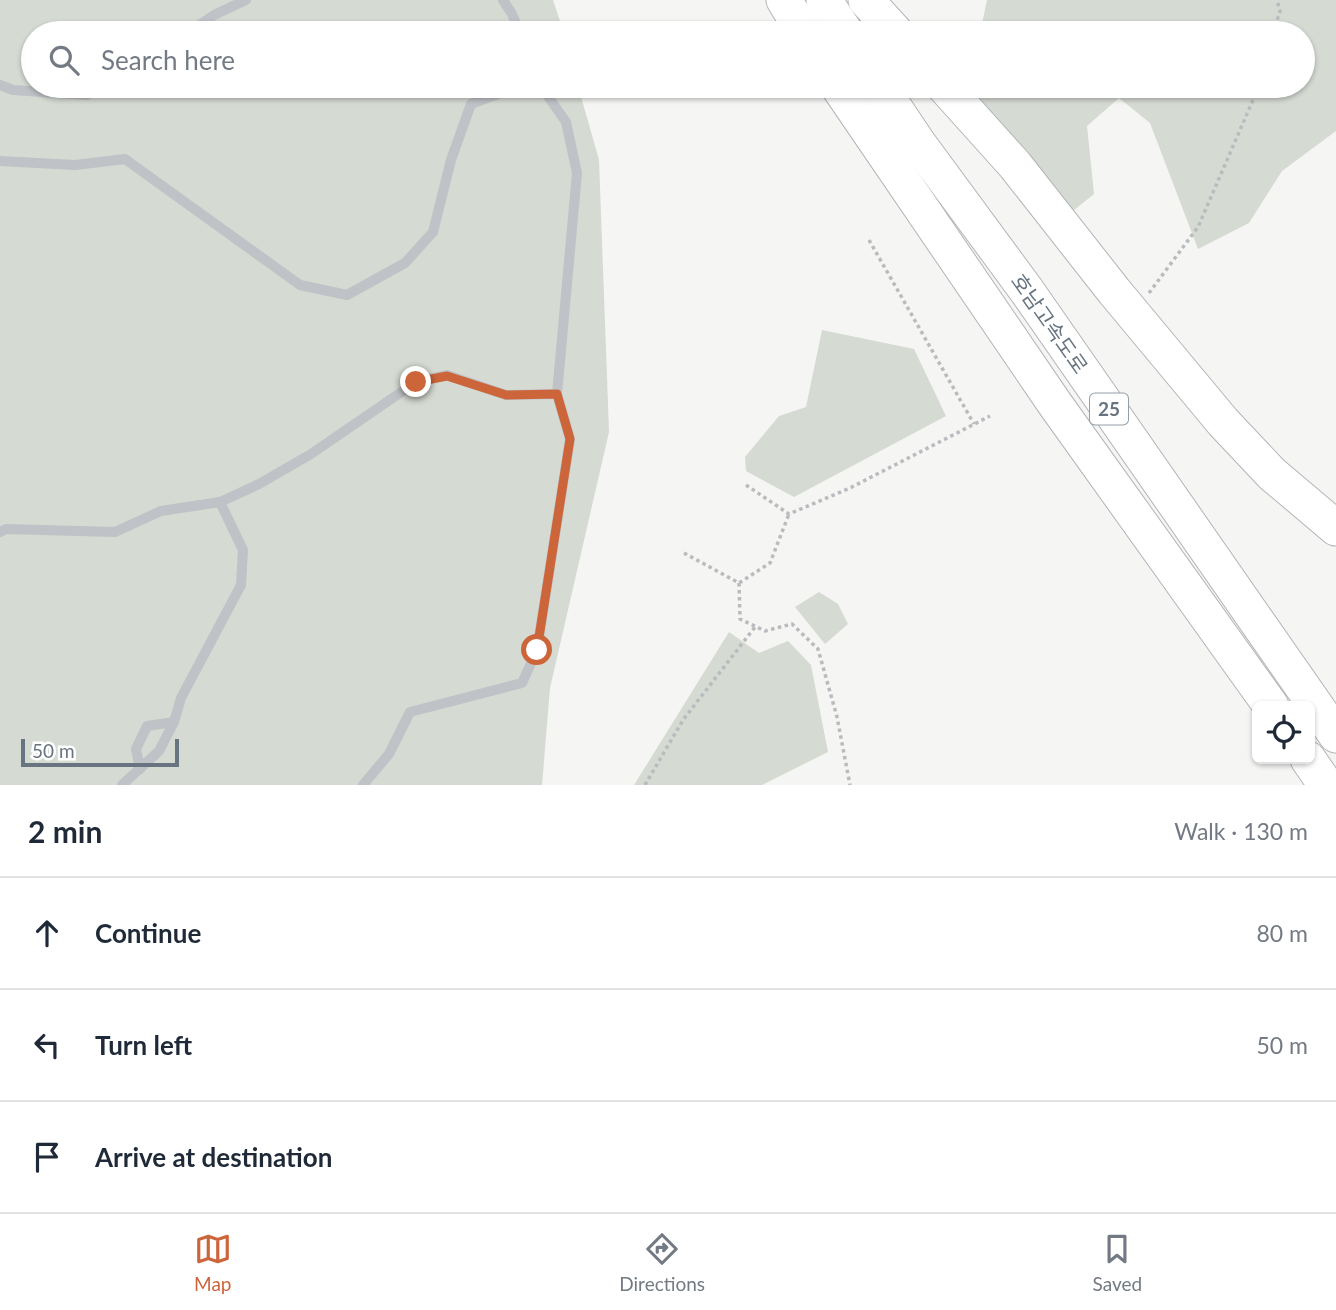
<!DOCTYPE html>
<meta charset="utf-8">
<style>
:root{--surface:#fff;--page:#f2f2f3;--text:#1f2937;--muted:#747a83;--line:#e0e1e3;--accent:#cd653b}
body{margin:0;font-family:Lato,"Noto Sans KR",sans-serif;background:var(--page);color:var(--text)}
.controls{position:absolute;right:21px;bottom:21px;display:grid;overflow:hidden;border-radius:10px;box-shadow:0 2px 5px #0004}
.controls button{width:63px;height:63px;display:grid;place-items:center;padding:0;border:0;border-bottom:2px solid var(--line);background:var(--surface);color:var(--text);font:35px sans-serif}
.scale{position:absolute;left:21px;bottom:18px;width:158px;box-sizing:border-box;padding-left:7px;border:4px solid #687480;border-top:0;font-size:19px;line-height:24px;white-space:nowrap;color:#687480;-webkit-text-stroke:5px #fff;paint-order:stroke}
.stop{position:absolute;width:21px;height:21px;margin:-16px;border:5px solid #cd653b;border-radius:50%;background:#fff}
.stop.end{background:#cd653b;border-color:#fff;box-shadow:0 2px 7px #0008}
.list{margin:0;padding:0;list-style:none}
h2{display:flex;justify-content:space-between;align-items:center;height:91px;margin:0;padding:0 28px;font-size:30px}
h2 small{font-size:23px;font-weight:400;color:var(--muted)}
.list li{display:grid;grid-template-columns:46px 1fr auto;gap:21px;align-items:center;box-sizing:border-box;height:112px;padding:0 28px;border-top:2px solid var(--line)}
.list b{display:block;font-size:26px;white-space:nowrap}
.list em{font-size:23px;font-style:normal;color:var(--muted)}
.icon{flex:none;width:38px;height:38px;fill:none;stroke:currentColor;stroke-width:2;stroke-linecap:round;stroke-linejoin:round}
.map{position:relative;flex:none;width:1336px;height:785px;overflow:hidden}
.search{position:absolute;background:var(--surface);box-shadow:0 2px 5px #0004;left:21px;right:21px;top:21px;height:77px;display:flex;align-items:center;gap:18px;box-sizing:border-box;padding:0 24px;border-radius:38px;color:var(--muted);font-size:26px}
.sheet{height:427px;background:var(--surface)}
nav{display:flex;justify-content:space-around;align-items:center;box-sizing:border-box;height:98px;border-top:2px solid var(--line);background:var(--surface);font-size:19px;color:var(--muted)}
nav a{display:grid;justify-items:center;gap:4px}
nav .on{color:var(--accent)}
.map>svg:first-child{display:block}
</style>
<div class="map">
<svg width="1336" height="785" viewBox="0 0 1336 785">
<rect width="100%" height="100%" fill="#f5f5f3"/>
<g fill="#d5dad2">
<path d="M0 0H553L564 33H33V86H578L599 160 609 432 550 688 542 785H0Z"/>
<path d="M987 0H1336V131L1282 171 1249 223 1198 249 1150 123 1119 98 1087 126 1094 194 1053 227 946 86H1303V33H980Z"/>
<path d="M822 330 914 349 946 416 794 497 746 471 745 457 779 416 806 407Z"/>
<path d="M819 592 838 604 848 624 825 644 795 607Z"/>
<path d="M729 632 759 653 788 641 811 665 828 752 762 785H634Z"/>
</g>
<g fill="none" stroke-linecap="round" stroke-linejoin="round">
<defs>
<g id="motorway">
<path d="M784 0 804 33"/>
<path d="M824 0 846 33"/>
<path d="M866 0 896 33"/>
<path d="M838 86 1055 404 1271 706"/>
<path d="M880 86 918 143 1027 291 1336 735"/>
<path d="M944 86 1015 165 1114 291 1223 422 1272 474 1336 528"/>
<path d="M1308 759 1326 785"/>
</g>
</defs>
<use href="#motorway" stroke="#b2b5b8" stroke-width="37"/>
<g stroke="#b9bbbe" stroke-width="3.5" stroke-dasharray="3.5 3.5" stroke-linecap="butt">
<path d="M1273 33 1280 11 1277 0"/>
<path d="M869 240 974 424"/>
<path d="M1149 293 1198 227 1253 100 1258 86"/>
<path d="M746 485 789 514 850 488 990 416"/>
<path d="M684 553 739 583 770 563 789 514"/>
<path d="M739 583 740 619 765 631 792 624 818 649 837 717 850 785"/>
<path d="M645 785 683 720 755 627"/>
</g>
<g stroke="#bfc2c6" stroke-width="10">
<path d="M503 0 512 14 520 33"/>
<path d="M188 33 214 15 246 0"/>
<path d="M0 85 13 90 87 95 108 86"/>
<path d="M0 161 75 165 125 159 300 285 347 295 405 263 433 232 451 160 471 104 520 86"/>
<path d="M0 532 6 529 115 532 161 511 220 502 259 484 311 454 416 382 447 375 506 395 557 394"/>
<path d="M140 769 136 749 147 726 174 722"/>
<path d="M122 785 159 751 174 722 181 698 241 585 243 550 220 502"/>
<path d="M363 785 389 754 410 712 522 683 537 650 570 439 557 394 577 173 566 122 541 86"/>
</g>
<use href="#motorway" stroke="#fff" stroke-width="35"/>
</g>
<g fill="none" stroke-linecap="round" stroke-linejoin="round">
<path stroke="#cd653b" stroke-width="9" d="M416 382 447 376 506 395 557 394 570 439 537 650"/>
</g>
<g text-anchor="middle" stroke-width="7" stroke-linejoin="round" paint-order="stroke">
<rect fill="#fff" stroke="#959ea6" stroke-width="2" x="1090" y="393.5" width="38" height="31" rx="5"/>
<g font-size="19" font-weight="bold" fill="#687480">
<text x="1109" y="416">25</text>
</g>
<g font-size="21" fill="#687480" stroke="#fff">
<text transform="translate(1049 324) rotate(55)" y="7">호남고속도로</text>
</g>
</g>
</svg>
<div class="controls">
<button><svg class="icon" aria-label="locate" viewBox="0 0 24 24"><circle cx="12" cy="12" r="6"/><path d="M12 2v4M12 18v4M2 12h4M18 12h4"/></svg></button>
</div>
<div class="scale">50 m</div>
<div class="stop" style="left:537px;top:650px"></div>
<div class="stop end" style="left:416px;top:382px"></div>
<div class="search"><svg class="icon" aria-label="search" viewBox="0 0 24 24"><circle cx="10" cy="10" r="6"/><path d="M15 15l6 6"/></svg>Search here</div>
</div>
<section class="sheet">
<h2>2 min<small>Walk · 130 m</small></h2>
<ul class="list">
<li><svg class="icon" aria-label="ahead" viewBox="0 0 24 24"><path d="M12 20V5M6 11l6-6 6 6"/></svg><div><b>Continue</b></div><em>80 m</em></li>
<li><svg class="icon" aria-label="left" viewBox="0 0 24 24"><path d="M17 20v-9H6M10 6l-5 5 5 5"/></svg><div><b>Turn left</b></div><em>50 m</em></li>
<li><svg class="icon" aria-label="arrive" viewBox="0 0 24 24"><path d="M6 21V4h12l-3 4 3 4H6"/></svg><div><b>Arrive at destination</b></div></li>
</ul>
</section>
<nav>
<a class="on"><svg class="icon" aria-label="map" viewBox="0 0 24 24"><path d="M3 6l6-2 6 2 6-2v14l-6 2-6-2-6 2zM9 4v14M15 6v14"/></svg>Map</a>
<a><svg class="icon" aria-label="directions" viewBox="0 0 24 24"><path d="M12 3l9 9-9 9-9-9zM9 14v-3h6M13 9l2 2-2 2"/></svg>Directions</a>
<a><svg class="icon" aria-label="saved" viewBox="0 0 24 24"><path d="M7 4h10v16l-5-4-5 4z"/></svg>Saved</a>
</nav>
